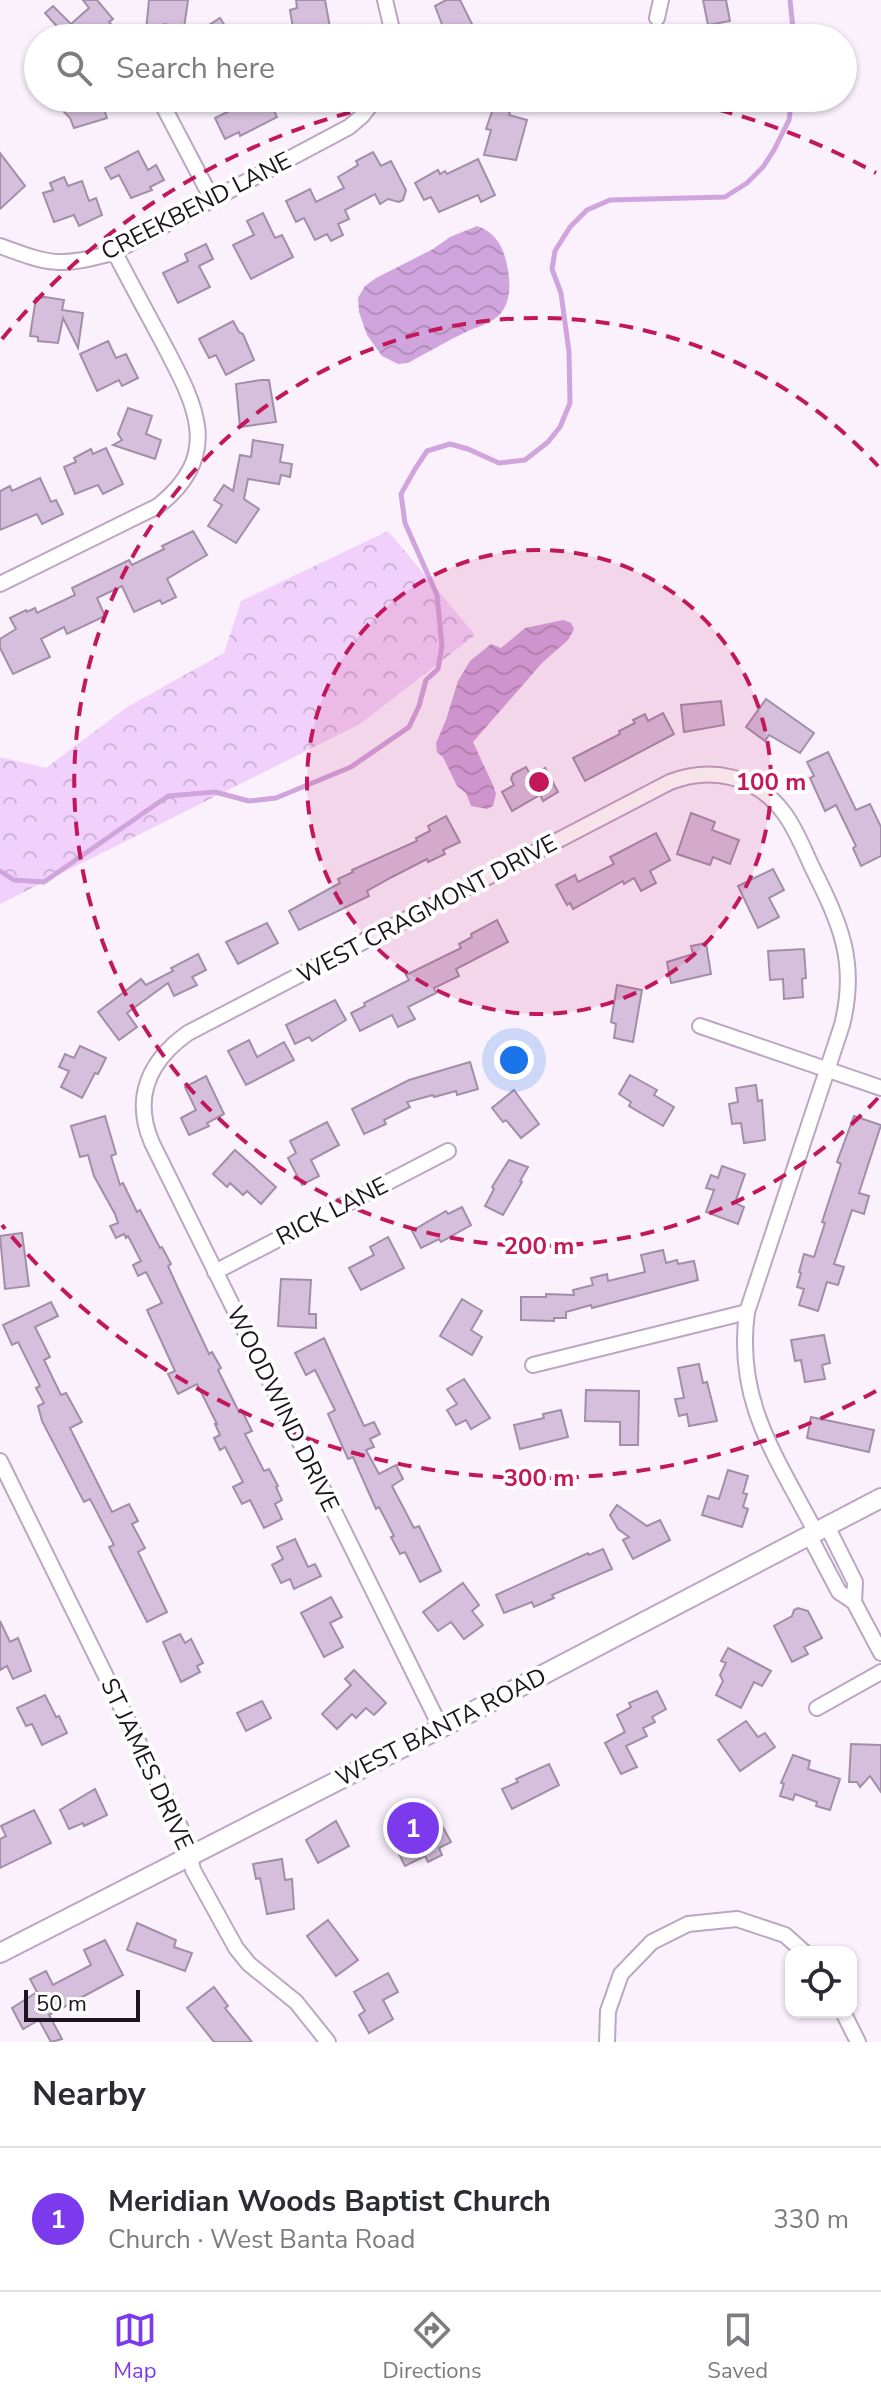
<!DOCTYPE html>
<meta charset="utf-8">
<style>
:root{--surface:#fff;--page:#f2f2f3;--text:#2b2b33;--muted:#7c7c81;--line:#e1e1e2;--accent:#7c3aed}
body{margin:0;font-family:"Nunito Sans",sans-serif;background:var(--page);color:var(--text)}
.controls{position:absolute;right:24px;bottom:24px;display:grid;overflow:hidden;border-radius:16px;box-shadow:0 2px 6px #0004}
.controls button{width:72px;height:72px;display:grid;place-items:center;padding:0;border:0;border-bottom:2px solid var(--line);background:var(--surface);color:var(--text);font:40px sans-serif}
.scale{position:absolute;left:24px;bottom:20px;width:116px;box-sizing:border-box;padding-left:8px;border:4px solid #1c141e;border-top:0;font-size:22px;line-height:28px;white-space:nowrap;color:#1c141e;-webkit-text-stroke:6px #fff;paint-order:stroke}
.you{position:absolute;left:514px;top:1060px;width:28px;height:28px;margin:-20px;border:6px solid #fff;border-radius:50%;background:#1a73e8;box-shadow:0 0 0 12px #1a73e833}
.badge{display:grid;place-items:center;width:52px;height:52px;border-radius:50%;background:var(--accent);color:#fff;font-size:26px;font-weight:700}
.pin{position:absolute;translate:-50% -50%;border:4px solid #fff;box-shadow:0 2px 8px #0006}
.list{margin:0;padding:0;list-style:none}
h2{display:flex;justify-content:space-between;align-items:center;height:104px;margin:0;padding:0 32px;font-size:34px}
h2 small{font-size:26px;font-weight:400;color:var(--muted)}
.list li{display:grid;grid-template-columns:52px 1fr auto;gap:24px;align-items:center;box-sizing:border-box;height:144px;padding:0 32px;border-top:2px solid var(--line)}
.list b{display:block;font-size:30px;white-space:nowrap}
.list p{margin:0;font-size:26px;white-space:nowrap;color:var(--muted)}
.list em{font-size:26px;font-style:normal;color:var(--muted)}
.icon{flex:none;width:44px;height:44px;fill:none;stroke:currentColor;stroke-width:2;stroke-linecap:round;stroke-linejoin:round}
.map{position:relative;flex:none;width:881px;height:2042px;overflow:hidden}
.search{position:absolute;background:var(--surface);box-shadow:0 2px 6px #0004;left:24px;right:24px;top:24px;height:88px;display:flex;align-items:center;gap:20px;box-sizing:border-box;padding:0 28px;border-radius:44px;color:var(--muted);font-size:30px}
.sheet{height:248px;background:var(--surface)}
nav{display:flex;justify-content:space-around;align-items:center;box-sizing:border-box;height:112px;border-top:2px solid var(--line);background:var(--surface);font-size:22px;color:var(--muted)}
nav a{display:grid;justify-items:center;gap:4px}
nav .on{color:var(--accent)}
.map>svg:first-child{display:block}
</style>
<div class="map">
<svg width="881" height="2042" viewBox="0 0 881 2042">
<defs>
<pattern id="forest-crowns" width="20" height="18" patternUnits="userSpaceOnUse" patternTransform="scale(2)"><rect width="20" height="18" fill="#f1d1fb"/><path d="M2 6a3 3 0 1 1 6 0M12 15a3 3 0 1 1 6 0" fill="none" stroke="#ceb3d7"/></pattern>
<pattern id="water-waves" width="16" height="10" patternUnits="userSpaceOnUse" patternTransform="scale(2)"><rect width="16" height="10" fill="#d0a5dd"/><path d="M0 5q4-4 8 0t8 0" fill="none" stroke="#b28dbd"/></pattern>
</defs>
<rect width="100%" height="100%" fill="#faf1fd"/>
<path fill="url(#forest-crowns)" d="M388 531 475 635 360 724 0 904V757L46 768 127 707 224 653 241 601Z"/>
<g fill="url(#water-waves)">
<path d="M477 226C492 231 501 242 505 257 511 278 514 307 493 320 484 326 473 328 464 333 445 342 427 353 408 363L398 364 382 356 367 335 359 312 358 298 365 286 376 278 433 249 450 237Z"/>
<path d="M563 620 571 623 574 629 568 640 542 663 473 742 493 785 496 794 493 806 487 809 471 806 466 793 457 786 443 757 437 752 436 743 446 720 458 681 470 661 491 644 501 648 525 628Z"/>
</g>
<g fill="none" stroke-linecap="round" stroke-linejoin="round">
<g stroke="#d0a5dd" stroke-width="5">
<path d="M790 0 794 38"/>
<path d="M0 871 14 880 44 882 168 796 215 792 249 801 276 798 351 767 409 727 419 706 426 680 438 669 442 646 437 595 405 523 401 494 415 469 427 451 450 444 468 449 499 463 525 460 548 442 560 427 570 403 569 352 561 293 552 269 555 251 570 227 587 210 610 200 725 197 747 183 763 167 774 150 789 120 792 98"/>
</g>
</g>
<g fill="#d5bfdc" stroke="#a38ea9" stroke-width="2">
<path d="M83 0H97L113 19 109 22 123 38H56L62 32 45 13 53 6 71 24 89 8Z"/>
<path d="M149 0H188L184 28 164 24 162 33 146 31Z"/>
<path d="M296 0H325L331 33 303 38 302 34 293 28 290 10 297 8Z"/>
<path d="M446 0H460L479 38H421L443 27 435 6Z"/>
<path d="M703 0H726L730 21 708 25Z"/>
<path d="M220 18 233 38H189Z"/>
<path d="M64 98H100L107 118 74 128 70 118 64 112 66 106Z"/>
<path d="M256 98H268L277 117 240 136 239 132 225 139 215 118Z"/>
<path d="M495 103 511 108 509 115 527 120 516 160 484 155 491 130 486 129Z"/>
<path d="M138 151 148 170 156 165 164 180 150 187 152 190 131 198 119 175 111 179 105 168Z"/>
<path d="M373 152 381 166 391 161 406 190 403 200 399 202 388 199 380 204 375 194 345 210 349 219 338 224 343 235 331 241 327 234 315 240 304 218 296 222 286 201 310 189 316 202 344 188 338 177 358 165 356 161Z"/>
<path d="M0 153 25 186 0 209Z"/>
<path d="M478 159 495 195 481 202 478 195 439 212 431 197 424 200 415 183 438 170 440 174 445 171 447 174Z"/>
<path d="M64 177 68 186 82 181 89 201 96 198 102 215 79 226 74 215 54 222 43 193 53 190 50 183Z"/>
<path d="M263 213 275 238 282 235 293 257 251 279 233 245 254 235 247 221Z"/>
<path d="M206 244 213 259 199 266 210 287 178 303 163 273 188 261 185 254Z"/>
<path d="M45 297 64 300 62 310 83 313 78 348 63 318 58 343 38 341V337L30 336 36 298Z"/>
<path d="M233 321 239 332 243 334 254 360 226 375 216 355 209 358 199 339Z"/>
<path d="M108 341 116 358 126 354 138 378 122 386 119 380 97 391 80 354Z"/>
<path d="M261 380H269L276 422 240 427 236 384Z"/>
<path d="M128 408 152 416 146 434 161 440 155 459 113 445 122 440 118 434Z"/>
<path d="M253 440 283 445 280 462 292 464 290 477 281 475 279 484 248 479 244 499 259 509 236 543 208 526 222 505 214 500 224 485 233 491 240 455 251 457Z"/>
<path d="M106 448 123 484 103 494 98 485 75 494 64 467 76 462 74 458 91 449 93 454Z"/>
<path d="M40 478 51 502 56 500 63 514 42 524 37 514 0 530V491L10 486 12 491Z"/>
<path d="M193 531 207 555 167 579 176 597 162 604 160 600 134 612 122 586 97 598 105 616 67 634 64 627 41 639 50 657 13 674 0 648V639L16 629 10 618 26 610 27 612 35 608 37 613 75 595 72 588 129 560 132 565 164 549 162 546Z"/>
<path d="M766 699 814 733 800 753 769 735 765 741 746 727Z"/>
<path d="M721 701 724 725 684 732 681 705Z"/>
<path d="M663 713 674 734 585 781 573 758 620 734 619 731 635 723 633 720 645 714 648 721Z"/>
<path d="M828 752 856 810 870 804 881 827V856L861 866 853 848 856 846 836 805 825 811 810 778 814 776 807 762Z"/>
<path d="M526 767 531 776 545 768 558 792 543 801 540 795 512 811 502 792 514 785 511 779 513 774Z"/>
<path d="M691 813 715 822 712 830 739 840 730 864 713 857 710 865 677 854Z"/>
<path d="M446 816 460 842 443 850 445 854 428 862 427 859 392 877 367 891 369 896 299 930 289 911 340 883 338 879 353 872 352 870 417 841 416 838 430 831 428 826Z"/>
<path d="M656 833 670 860 650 871 656 883 641 891 634 878 624 884 623 881 573 909 570 903 567 905 556 885 575 875 578 882 614 864 610 857Z"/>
<path d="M773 869 784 890 769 898 779 917 758 928 738 886Z"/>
<path d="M497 920 508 942 456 969 459 976 434 988 436 993 408 1007 415 1019 398 1027 392 1015 360 1031 351 1013 365 1006 364 1003 409 980 406 975 461 948 459 944 472 937 471 934Z"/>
<path d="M267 923 278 943 238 964 226 942Z"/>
<path d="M706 943 711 974 671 983 667 962 693 954 691 946Z"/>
<path d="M804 949 806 978 802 979 803 997 784 999 783 979 770 980 768 951Z"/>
<path d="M198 954 206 970 192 977 197 985 174 996 168 983 127 1013 137 1027 119 1040 98 1012 141 979 146 985 173 971 171 968Z"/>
<path d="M617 985 642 990 633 1042 614 1038 616 1024 611 1022Z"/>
<path d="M335 1000 346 1020 312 1041 309 1037 295 1044 286 1025Z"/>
<path d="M249 1040 257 1057 284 1042 294 1060 246 1085 228 1051Z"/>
<path d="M80 1046 106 1058 98 1074 95 1073 82 1098 61 1087 69 1071 59 1067 65 1054 74 1058Z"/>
<path d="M470 1062 478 1089 457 1095 456 1091 434 1097 433 1095 407 1102 410 1107 384 1120 386 1124 364 1134 352 1109 409 1080Z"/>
<path d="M630 1075 657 1090 654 1095 674 1107 663 1126 629 1106 631 1102 619 1094Z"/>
<path d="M206 1076 224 1114 207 1123 209 1126 189 1135 181 1118 196 1110 185 1087Z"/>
<path d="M756 1085 758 1101 762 1100 765 1140 744 1143 741 1123 732 1124 729 1104 738 1102 736 1088Z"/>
<path d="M514 1090 539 1124 521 1138 506 1120 503 1122 492 1108Z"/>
<path d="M105 1116 116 1154 111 1156 120 1185 123 1183 137 1212 140 1210 160 1248 162 1247 171 1264 168 1266 177 1286 209 1354 212 1352 221 1368 218 1370 239 1412 242 1411 252 1431 245 1434 264 1471 269 1469 278 1486 276 1487 282 1500 275 1504 282 1519 264 1528 250 1500 242 1504 233 1487 243 1482 225 1447 220 1450 214 1438 220 1435 215 1424H217L197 1384 178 1394 168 1374 175 1371 147 1310 162 1303 146 1272 138 1276 133 1265 141 1261 128 1236 126 1238 124 1234 116 1238 110 1226 118 1223 115 1214 94 1176 88 1155 80 1157 71 1126Z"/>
<path d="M854 1116 881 1125 859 1193 869 1196 864 1214 852 1210 834 1264 844 1267 838 1285 827 1282 818 1311 799 1305 804 1289 797 1287 801 1273 799 1272 804 1254 814 1257 825 1223 822 1222 841 1164 837 1162Z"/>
<path d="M327 1122 339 1145 311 1160 319 1176 302 1185 288 1158 296 1153 290 1141Z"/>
<path d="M235 1150 276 1187 261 1204 247 1191 243 1195 230 1183 227 1187 213 1174Z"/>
<path d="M509 1160 528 1167 520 1181 522 1182 503 1215 485 1206 494 1189 492 1187Z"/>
<path d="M722 1166 745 1174 735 1203 744 1207 738 1224 706 1212 714 1190 706 1188 711 1175 718 1178Z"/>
<path d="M462 1207 471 1225 441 1242 439 1239 421 1248 412 1231 446 1211 448 1214Z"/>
<path d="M22 1233 29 1286 5 1289 0 1236Z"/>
<path d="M388 1237 404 1268 361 1290 349 1268 374 1255 370 1247Z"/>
<path d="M663 1250 666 1263 677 1260 678 1264 694 1261 698 1280 592 1308 591 1305 566 1312V1318H554V1321L521 1320V1297H546V1294L574 1295 573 1290 593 1285 591 1278 607 1274 608 1281 645 1272 641 1255Z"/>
<path d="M281 1279 311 1280 309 1314H316V1328L278 1326Z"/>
<path d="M462 1299 482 1311 471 1330 482 1337 472 1355 440 1336Z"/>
<path d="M51 1302 58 1316 35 1327 50 1357 44 1360 61 1395 66 1393 82 1422 70 1428 112 1512 129 1504 138 1521 132 1524 145 1548 138 1552 167 1612 147 1622 109 1547 114 1545 90 1499 84 1502 42 1421 38 1406 44 1403 36 1388 40 1386 18 1342 12 1345 3 1325Z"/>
<path d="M824 1335 830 1363 822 1365 825 1379 805 1382 801 1360 795 1361 791 1340Z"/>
<path d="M324 1338 364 1426 374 1422 380 1434 370 1439 374 1447 366 1450 379 1474 396 1465 403 1479 392 1486 414 1528 419 1526 441 1571 420 1582 405 1552 400 1554 391 1537 394 1536 379 1507 376 1509 353 1457 348 1459 328 1414 335 1410 315 1370 306 1375 295 1353Z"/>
<path d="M699 1364 703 1383 707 1382 717 1421 689 1426 687 1414 679 1416 675 1399 684 1398 678 1368Z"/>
<path d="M464 1379 490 1418 471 1429 466 1420 456 1425 447 1410 457 1404 447 1389Z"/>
<path d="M586 1390 639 1391 638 1445H620V1422L585 1421Z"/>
<path d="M561 1410 568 1437 520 1449 514 1425 544 1418 543 1414Z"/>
<path d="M811 1417 874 1430 869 1452 807 1438Z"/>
<path d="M728 1470 748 1476 743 1493 747 1494 743 1507 748 1509 742 1527 702 1515 708 1496 719 1499Z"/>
<path d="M617 1505 647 1526 660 1520 670 1540 633 1559 623 1540 629 1537 618 1529 610 1515Z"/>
<path d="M295 1539 308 1567 315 1564 321 1576 294 1589 290 1579 281 1583 272 1565 283 1559 277 1547Z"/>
<path d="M603 1549 612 1569 552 1595 554 1598 534 1607 532 1602 504 1613 496 1595 588 1553 589 1555Z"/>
<path d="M463 1583 479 1605 472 1611 483 1625 464 1639 451 1622 438 1631 423 1612Z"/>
<path d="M331 1597 342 1617 330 1623 343 1647 324 1657 301 1613Z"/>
<path d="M798 1608 808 1611 822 1638 804 1647 808 1654 792 1662 774 1626 792 1616 794 1610Z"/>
<path d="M0 1621 10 1642 18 1638 31 1671 13 1679 7 1666 0 1670Z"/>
<path d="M180 1634 185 1643 191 1639 203 1663 197 1666 200 1672 181 1682 163 1642Z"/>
<path d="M728 1648 771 1671 762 1686 754 1682 741 1708 716 1695 723 1681 720 1675 726 1663 721 1661Z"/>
<path d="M354 1670 386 1703 374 1715 366 1708 356 1718 352 1714 337 1729 322 1714 351 1685 345 1679Z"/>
<path d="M657 1691 666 1709 652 1717 655 1722 643 1728 647 1736 626 1746 637 1767 621 1774 605 1743 625 1732 617 1715 631 1707 629 1703Z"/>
<path d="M45 1695 56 1717 59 1716 67 1733 42 1745 32 1724 26 1726 17 1708Z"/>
<path d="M262 1701 271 1718 246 1731 237 1713Z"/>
<path d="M746 1721 758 1737 765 1733 775 1747 740 1771 718 1740Z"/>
<path d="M851 1744 881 1745V1792L870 1776 860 1787 857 1782H849Z"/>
<path d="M793 1755 810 1761 808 1769 840 1779 830 1810 816 1806 817 1802 795 1794 793 1800 780 1796 784 1784 781 1783Z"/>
<path d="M549 1764 559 1785 512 1809 502 1789 518 1782 516 1779Z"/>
<path d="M95 1789 107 1815 84 1826 83 1823 69 1829 60 1810Z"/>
<path d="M34 1810 51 1843 0 1868V1839L6 1836 1 1826Z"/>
<path d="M336 1821 349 1846 318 1863 306 1840Z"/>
<path d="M440 1822 451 1842 439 1848 442 1855 428 1862 425 1856 405 1866 398 1852 420 1840 417 1834Z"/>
<path d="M282 1859 285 1880 292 1879 294 1909 267 1914 260 1878 256 1879 253 1864Z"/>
<path d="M328 1920 358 1960 336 1976 307 1936Z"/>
<path d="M137 1923 176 1940 174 1947 192 1953 185 1971 127 1950Z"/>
<path d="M105 1940 123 1975 49 2015 62 2039 51 2042 39 2020 23 2029 12 2008 37 1992 30 1979 46 1971 53 1985 91 1965 84 1950Z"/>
<path d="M388 1973 398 1992 383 2000 393 2019 369 2033 359 2015 365 2011 354 1992Z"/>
<path d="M214 1987 228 2006 225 2008 252 2042H214L187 2008Z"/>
</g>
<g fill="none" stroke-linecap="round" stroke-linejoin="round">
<defs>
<g id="minor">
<path d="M385 0 394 38"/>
<path d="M657 18 661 0"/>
<path d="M159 98 212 199"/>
<path d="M0 246C51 265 60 267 112 253L349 127 362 116 376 98"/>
<path d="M0 584 158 506C224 454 195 404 163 343 147 313 130 282 114 251"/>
<path d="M700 1026 881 1088"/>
<path d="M215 1272 448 1151"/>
<path d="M533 1365 747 1312"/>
<path d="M0 1461 186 1839 193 1870 236 1948 249 1964 296 2002 328 2042"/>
<path d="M827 1526 855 1582 854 1602"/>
<path d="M809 1535 839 1592 854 1602 881 1653"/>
<path d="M817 1708 881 1672"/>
<path d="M441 1728 152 1143C132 1097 150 1060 188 1033L670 782C712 766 757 776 784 813 796 829 804 850 812 867 840 923 858 962 842 1025L747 1312C735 1401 776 1456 815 1531"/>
<path d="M843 2012 858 2042"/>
<path d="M607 2042 608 2011 621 1974 652 1942 688 1924 737 1919 785 1935 804 1952"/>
</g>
<path id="tertiary" d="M0 1953 441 1728 881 1498"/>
</defs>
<use href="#minor" stroke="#bca6c3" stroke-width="18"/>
<use href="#tertiary" stroke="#bca6c3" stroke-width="22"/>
<use href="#minor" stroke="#fff" stroke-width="14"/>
<use href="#tertiary" stroke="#fff" stroke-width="18"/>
</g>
<circle cx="539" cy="782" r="232" fill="#c2185b" fill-opacity=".12"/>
<g fill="none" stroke="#c2185b" stroke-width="4" stroke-dasharray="14 10">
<circle cx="539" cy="782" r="232"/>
<path d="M878 1098A464 464 0 1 1 878 466"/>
<path d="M876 1391A696 696 0 0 1 2 1225M2 339A696 696 0 0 1 406 99M672 99A696 696 0 0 1 876 173"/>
</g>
<g text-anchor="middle" stroke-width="8" stroke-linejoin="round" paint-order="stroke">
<g font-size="24" fill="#1c141e" stroke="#fff">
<text transform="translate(196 206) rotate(-27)" y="8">CREEKBEND LANE</text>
<text transform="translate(427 909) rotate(-28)" y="8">WEST CRAGMONT DRIVE</text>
<text transform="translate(332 1211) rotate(-27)" y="8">RICK LANE</text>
<text transform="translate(283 1409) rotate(64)" y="8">WOODWIND DRIVE</text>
<text transform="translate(441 1727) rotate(-27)" y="8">WEST BANTA ROAD</text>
<text transform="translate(147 1764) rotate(65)" y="8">ST JAMES DRIVE</text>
</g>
</g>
<circle cx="539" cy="782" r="12" fill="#c2185b" stroke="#fff" stroke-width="4"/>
<g font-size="24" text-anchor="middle" font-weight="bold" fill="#c2185b" stroke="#fff" stroke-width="8" stroke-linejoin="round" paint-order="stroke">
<text x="771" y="790">100 m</text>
<text x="539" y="1254">200 m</text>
<text x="539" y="1486">300 m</text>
</g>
</svg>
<div class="controls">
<button><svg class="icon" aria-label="locate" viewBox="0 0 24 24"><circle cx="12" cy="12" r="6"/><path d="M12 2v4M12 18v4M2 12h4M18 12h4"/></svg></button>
</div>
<div class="scale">50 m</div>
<div class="you"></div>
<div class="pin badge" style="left:413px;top:1828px">1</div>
<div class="search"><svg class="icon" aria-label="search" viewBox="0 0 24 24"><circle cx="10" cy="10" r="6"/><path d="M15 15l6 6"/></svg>Search here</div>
</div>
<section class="sheet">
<h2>Nearby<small></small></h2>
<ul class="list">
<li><span class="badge">1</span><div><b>Meridian Woods Baptist Church</b><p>Church · West Banta Road</p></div><em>330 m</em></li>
</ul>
</section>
<nav>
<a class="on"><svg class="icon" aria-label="map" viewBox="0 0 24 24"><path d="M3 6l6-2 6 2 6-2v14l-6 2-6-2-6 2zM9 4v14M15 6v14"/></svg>Map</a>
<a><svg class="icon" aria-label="directions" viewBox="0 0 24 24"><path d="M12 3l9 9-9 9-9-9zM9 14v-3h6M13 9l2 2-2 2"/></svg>Directions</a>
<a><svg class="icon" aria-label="saved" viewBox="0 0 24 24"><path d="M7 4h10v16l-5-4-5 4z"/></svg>Saved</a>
</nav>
